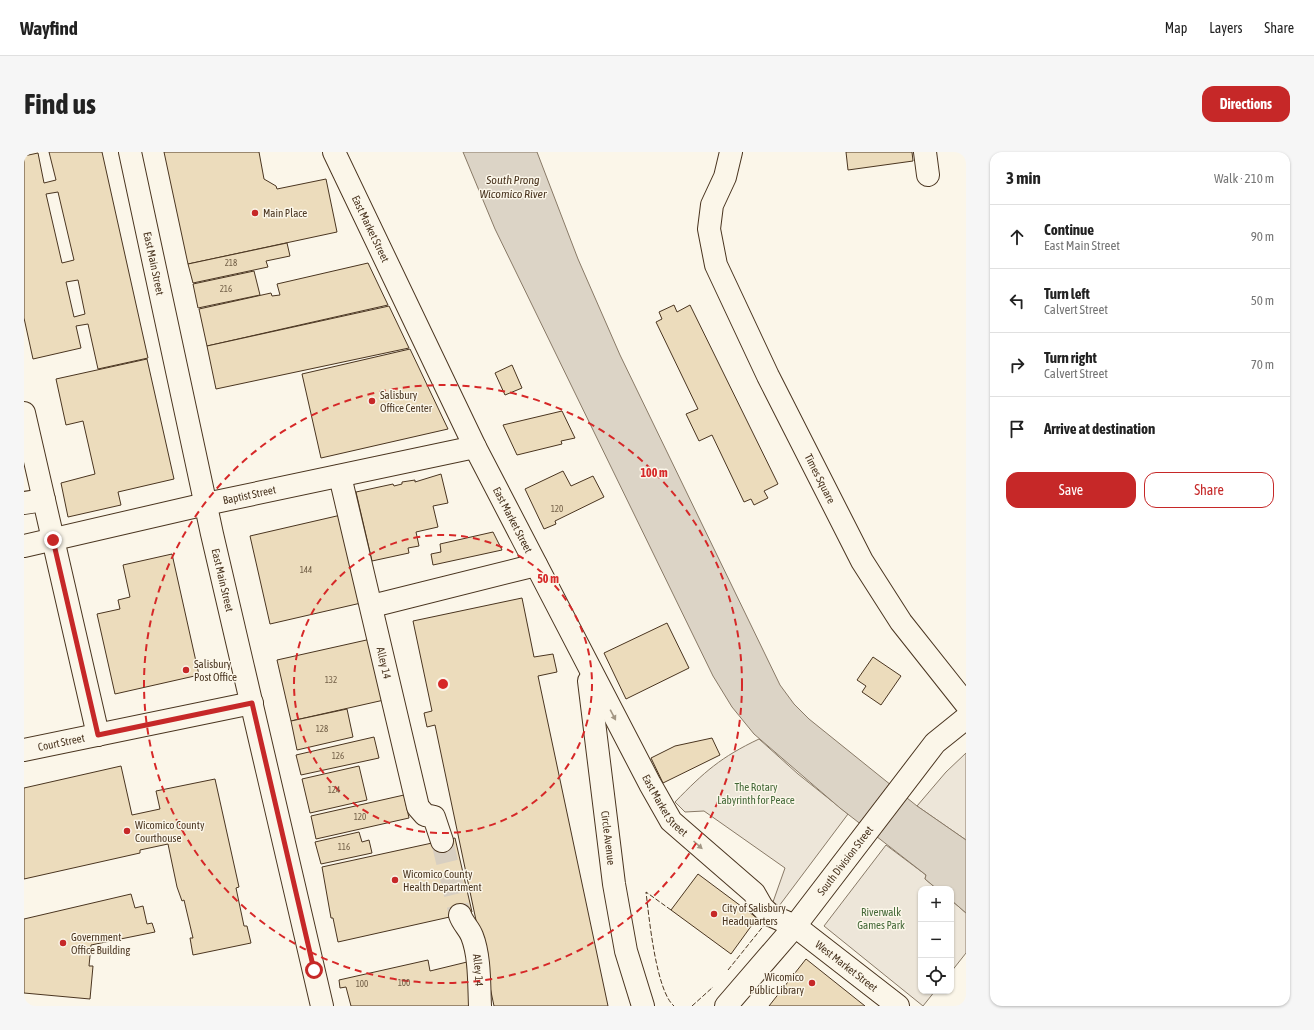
<!DOCTYPE html>
<meta charset="utf-8">
<style>
:root{--surface:#fff;--page:#f6f6f6;--text:#222;--muted:#767676;--line:#e0e0e0;--accent:#c62828}
body{margin:0;font-family:"Asap Condensed",sans-serif;background:var(--page);color:var(--text)}
.controls{position:absolute;right:12px;bottom:12px;display:grid;overflow:hidden;border-radius:8px;box-shadow:0 1px 3px #0004}
.controls button{width:36px;height:36px;display:grid;place-items:center;padding:0;border:0;border-bottom:1px solid var(--line);background:var(--surface);color:var(--text);font:20px sans-serif}
.stop{position:absolute;width:12px;height:12px;margin:-9px;border:3px solid #c62828;border-radius:50%;background:#fff}
.stop.end{background:#c62828;border-color:#fff;box-shadow:0 1px 4px #0008}
.list{margin:0;padding:0;list-style:none}
h2{display:flex;justify-content:space-between;align-items:center;height:52px;margin:0;padding:0 16px;font-size:17px}
h2 small{font-size:13px;font-weight:400;color:var(--muted)}
.list li{display:grid;grid-template-columns:26px 1fr auto;gap:12px;align-items:center;box-sizing:border-box;height:64px;padding:0 16px;border-top:1px solid var(--line)}
.list b{display:block;font-size:15px;white-space:nowrap}
.list p{margin:0;font-size:13px;white-space:nowrap;color:var(--muted)}
.list em{font-size:13px;font-style:normal;color:var(--muted)}
.actions{display:flex;gap:8px;padding:12px 16px}
.actions a{flex:1;padding:9px 0;border:1px solid var(--accent);border-radius:12px;text-align:center;font-size:14px;color:var(--accent)}
.actions .main{background:var(--accent);color:#fff}
.icon{flex:none;width:22px;height:22px;fill:none;stroke:currentColor;stroke-width:2;stroke-linecap:round;stroke-linejoin:round}
.map{position:relative;flex:none;width:942px;height:854px;overflow:hidden;border-radius:12px}
header{display:flex;align-items:center;gap:24px;box-sizing:border-box;height:56px;padding:0 20px;background:var(--surface);border-bottom:1px solid var(--line)}
header strong{font-size:19px}
nav{display:flex;gap:22px;margin-inline-start:auto;font-size:14px}
.intro{display:flex;align-items:center;justify-content:space-between;box-sizing:border-box;height:96px;padding:0 24px}
h1{margin:0;font-size:28px}
.button{padding:10px 18px;border-radius:12px;background:var(--accent);color:#fff;font-size:14px;font-weight:700}
main{display:flex;gap:24px;padding:0 24px}
aside{flex:1;background:var(--surface);border-radius:12px;box-shadow:0 1px 3px #0004}
.map>svg:first-child{display:block}
</style>
<header>
<strong>Wayfind</strong>
<nav><a>Map</a><a>Layers</a><a>Share</a></nav>
</header>
<div class="intro"><h1>Find us</h1><a class="button">Directions</a></div>
<main>
<div class="map">
<svg width="942" height="854" viewBox="0 0 942 854">
<rect width="100%" height="100%" fill="#fbf6e9"/>
<g fill="#ede6d9" stroke="#887966">
<path d="M735 587 774 622 824 662 755 754 749 750 761 716 680 659 661 660 651 650C680 620 697 605 735 587Z"/>
<path d="M942 601V688L893 654 922 620Z"/>
<path d="M862 693 902 723 901 727 913 737H897V839H911L899 854 800 774Z"/>
<path d="M927 748 942 761V801L927 820Z"/>
</g>
<path fill="#dcd4c6" stroke="#887966" d="M439 0H513L554 107 596 203 756 533 770 552 785 567 893 654 942 688V761L927 748V737H913L901 727 902 723 816 656 730 582 708 555 689 524 471 77Z"/>
<g fill="#ecdcbc" stroke="#4a3520" fill-rule="evenodd">
<path d="M25 0H78L124 206 74 217 64 172 52 174 57 196 9 207 0 166V4L14 1 20 31 32 28ZM34 40 50 108 38 111 22 42ZM54 128 61 162 50 165 42 130Z"/>
<path d="M140 0H235L240 27 252 34 253 37 302 27 313 80 164 112Z"/>
<path d="M822 0H888L889 9 824 18Z"/>
<path d="M263 91 266 104 242 109 244 115 169 131 164 112Z"/>
<path d="M344 111 364 153 183 194 175 157 247 141 248 144 256 143 253 132Z"/>
<path d="M230 119 236 143 174 156 169 132Z"/>
<path d="M650 153 653 160 666 153 754 332 740 339 744 346 730 353 727 347 720 350 688 283 675 289 662 262 674 257 632 170 638 167 635 160Z"/>
<path d="M365 154 385 196 192 237 183 194Z"/>
<path d="M386 197 424 277 297 306 278 222Z"/>
<path d="M123 207 150 327 94 340 97 353 44 365 37 331 71 322 59 269 42 273 32 227Z"/>
<path d="M488 213 498 236 481 243 471 221Z"/>
<path d="M538 259 551 286 537 289 538 292 493 303 479 273Z"/>
<path d="M539 319 547 334 569 324 580 345 531 369 532 372 520 377 501 337Z"/>
<path d="M417 322 424 351 409 354 414 375 392 380 395 394 384 396 385 401 348 409 332 340 369 332 370 334 378 332V330L391 328V330Z"/>
<path d="M317 363 337 451 246 472 226 384Z"/>
<path d="M469 380 478 398 409 413 407 402 417 400 416 392Z"/>
<path d="M148 402 175 523 91 542 73 462 96 457 94 448 106 445 99 413Z"/>
<path d="M498 446 510 505 529 502 533 520 514 524 584 854H470L411 573 403 575 400 561 408 559 389 469Z"/>
<path d="M643 471 665 516 602 547 580 501Z"/>
<path d="M347 487 360 548 267 569 253 508Z"/>
<path d="M849 505 877 524 857 553 838 540 842 534 833 528Z"/>
<path d="M323 557 329 585 273 598 267 569Z"/>
<path d="M350 585 355 606 277 623 272 603Z"/>
<path d="M688 586 696 603 639 631 627 606 651 594Z"/>
<path d="M97 614 108 663 136 657 132 639 191 627 215 735 212 736 220 774H223L227 791 169 803 166 786H169L160 748 158 749 153 735 144 692 116 698V701L0 727V636Z"/>
<path d="M335 614 343 648 286 661 278 627Z"/>
<path d="M380 643 385 666 292 687 287 664Z"/>
<path d="M335 680 338 690 345 688 348 701 297 712 291 690Z"/>
<path d="M431 686 448 760 314 790 309 766H307L298 715Z"/>
<path d="M674 722 733 766 707 802 647 758Z"/>
<path d="M107 742 111 756 119 754 123 772 128 771 131 780 67 793 65 814H69L66 847 0 841V767Z"/>
<path d="M782 807 841 854H745Z"/>
<path d="M404 808 406 819 443 810 446 854H327L322 835 316 836 315 828Z"/>
</g>
<g fill="none" stroke-linecap="round" stroke-linejoin="round">
<path stroke="#d8cfc1" stroke-width="22" stroke-dasharray="22 11" stroke-linecap="butt" d="M418 689 436 763"/>
<defs>
<g id="minor">
<path id="s1" d="M106 0 188 382 298 854"/>
<path id="s2" d="M310 0 451 295 626 632 647 669 730 741 738 755 746 763 771 774 874 854"/>
<path id="s3" d="M707 0 701 25 688 53 685 77 692 113 744 224 838 409 877 470 942 552"/>
<path d="M901 0 904 23"/>
<path d="M0 261 74 583"/>
<path id="s4" d="M316 324 394 655 401 663 410 665 418 689"/>
<path d="M0 351 20 348"/>
<path id="s5" d="M0 394 182 352 451 295"/>
<path d="M348 454 512 413"/>
<path id="s6" d="M565 529 590 732 602 799 619 854"/>
<path id="s7" d="M0 598 228 551"/>
<path id="s8" d="M436 763C439 772 445 776 448 784 456 804 455 833 456 854"/>
<path id="s9" d="M702 854 771 774 911 591 942 566"/>
</g>
</defs>
<use href="#minor" stroke="#4a3520" stroke-width="24"/>
<use href="#minor" stroke="#fbf6e9" stroke-width="22"/>
<g stroke="#4a3520" stroke-width="1" stroke-dasharray="5 2" stroke-linecap="butt">
<path d="M647 758 622 740C625 765 632 839 650 854"/>
<path d="M704 818 741 772 733 766"/>
<path d="M668 854 689 835"/>
</g>
</g>
<defs><path id="oneway-solid" d="M-6-.8H1V-3.2L6.5 0L1 3.2V.8H-6Z"/></defs>
<g fill="#a29684">
<use href="#oneway-solid" transform="translate(589 563) rotate(62)"/>
<use href="#oneway-solid" transform="translate(674 693) rotate(42)"/>
</g>
<g fill="none" stroke-linecap="round" stroke-linejoin="round">
<path stroke="#c62828" stroke-width="5" d="M29 388 74 583 228 551 290 818"/>
</g>
<g fill="none" stroke="#d62828" stroke-width="2" stroke-dasharray="7 5">
<circle cx="419" cy="532" r="149"/>
<circle cx="419" cy="532" r="299"/>
</g>
<g fill="#c62828" stroke="#fbf6e9" stroke-width="1.5">
<circle cx="231" cy="61" r="4"/>
<circle cx="348" cy="249" r="4"/>
<circle cx="162" cy="518" r="4"/>
<circle cx="103" cy="679" r="4"/>
<circle cx="371" cy="728" r="4"/>
<circle cx="690" cy="762" r="4"/>
<circle cx="39" cy="791" r="4"/>
<circle cx="788" cy="831" r="4"/>
</g>
<g text-anchor="middle" stroke-width="3" stroke-linejoin="round" paint-order="stroke">
<g font-size="9" fill="#725f47">
<text x="207" y="114">218</text>
<text x="202" y="140">216</text>
<text x="533" y="360">120</text>
<text x="282" y="421">144</text>
<text x="307" y="531">132</text>
<text x="298" y="580">128</text>
<text x="314" y="607">126</text>
<text x="310" y="641">124</text>
<text x="336" y="668">120</text>
<text x="320" y="698">116</text>
<text x="380" y="834">100</text>
<text x="338" y="835">100</text>
</g>
<g font-size="11" fill="#4a3520" stroke="#fbf6e9" text-anchor="start">
<text x="239" y="65">Main Place</text>
<text x="356" y="247">Salisbury<tspan x="356" dy="13">Office Center</tspan></text>
<text x="170" y="516">Salisbury<tspan x="170" dy="13">Post Office</tspan></text>
<text x="111" y="677">Wicomico County<tspan x="111" dy="13">Courthouse</tspan></text>
<text x="379" y="726">Wicomico County<tspan x="379" dy="13">Health Department</tspan></text>
<text x="698" y="760">City of Salisbury<tspan x="698" dy="13">Headquarters</tspan></text>
<text x="47" y="789">Government<tspan x="47" dy="13">Office Building</tspan></text>
<text x="780" y="829" text-anchor="end">Wicomico<tspan x="780" dy="13">Public Library</tspan></text>
</g>
<g font-size="11" fill="#4a3520" stroke="#fbf6e9">
<text dy="4" stroke="none"><textPath href="#s2" startOffset="85">East Market Street</textPath></text>
<text dy="4" stroke="none"><textPath href="#s1" startOffset="114">East Main Street</textPath></text>
<text dy="4" stroke="none"><textPath href="#s3" startOffset="355">Times Square</textPath></text>
<text dy="4" stroke="none"><textPath href="#s5" startOffset="231">Baptist Street</textPath></text>
<text dy="4" stroke="none"><textPath href="#s2" startOffset="409">East Market Street</textPath></text>
<text dy="4" stroke="none"><textPath href="#s1" startOffset="438">East Main Street</textPath></text>
<text dy="4" stroke="none"><textPath href="#s4" startOffset="192">Alley 14</textPath></text>
<text dy="4" stroke="none"><textPath href="#s7" startOffset="38">Court Street</textPath></text>
<text dy="4" stroke="none"><textPath href="#s2" startOffset="733">East Market Street</textPath></text>
<text dy="4" stroke="none"><textPath href="#s6" startOffset="158">Circle Avenue</textPath></text>
<text dy="4" stroke="none"><textPath href="#s9" startOffset="188">South Division Street</textPath></text>
<text dy="4" stroke="none"><textPath href="#s2" startOffset="979">West Market Street</textPath></text>
<text dy="4" stroke="none"><textPath href="#s8" startOffset="59">Alley 14</textPath></text>
</g>
<g font-size="11" fill="#436837" stroke="#fbf6e9">
<text x="732" y="639">The Rotary<tspan x="732" dy="13">Labyrinth for Peace</tspan></text>
<text x="857" y="764">Riverwalk<tspan x="857" dy="13">Games Park</tspan></text>
</g>
<g font-size="12" font-style="italic" fill="#4a3520" stroke="#fbf6e9">
<text x="489" y="32">South Prong<tspan x="489" dy="14">Wicomico River</tspan></text>
</g>
</g>
<circle cx="419" cy="532" r="6" fill="#d62828" stroke="#fbf6e9" stroke-width="2"/>
<g font-size="12" text-anchor="middle" font-weight="bold" fill="#d62828" stroke="#fbf6e9" stroke-width="3" stroke-linejoin="round" paint-order="stroke">
<text x="630" y="325">100 m</text>
<text x="524" y="431">50 m</text>
</g>
</svg>
<div class="controls">
<button>+</button>
<button>−</button>
<button><svg class="icon" aria-label="locate" viewBox="0 0 24 24"><circle cx="12" cy="12" r="6"/><path d="M12 2v4M12 18v4M2 12h4M18 12h4"/></svg></button>
</div>
<div class="stop" style="left:290px;top:818px"></div>
<div class="stop end" style="left:29px;top:388px"></div>
</div>
<aside>
<h2>3 min<small>Walk · 210 m</small></h2>
<ul class="list">
<li><svg class="icon" aria-label="ahead" viewBox="0 0 24 24"><path d="M12 20V5M6 11l6-6 6 6"/></svg><div><b>Continue</b><p>East Main Street</p></div><em>90 m</em></li>
<li><svg class="icon" aria-label="left" viewBox="0 0 24 24"><path d="M17 20v-9H6M10 6l-5 5 5 5"/></svg><div><b>Turn left</b><p>Calvert Street</p></div><em>50 m</em></li>
<li><svg class="icon" aria-label="right" viewBox="0 0 24 24"><path d="M7 20v-9h11M14 6l5 5-5 5"/></svg><div><b>Turn right</b><p>Calvert Street</p></div><em>70 m</em></li>
<li><svg class="icon" aria-label="arrive" viewBox="0 0 24 24"><path d="M6 21V4h12l-3 4 3 4H6"/></svg><div><b>Arrive at destination</b></div></li>
</ul>
<div class="actions"><a class="main">Save</a><a>Share</a></div>
</aside>
</main>
